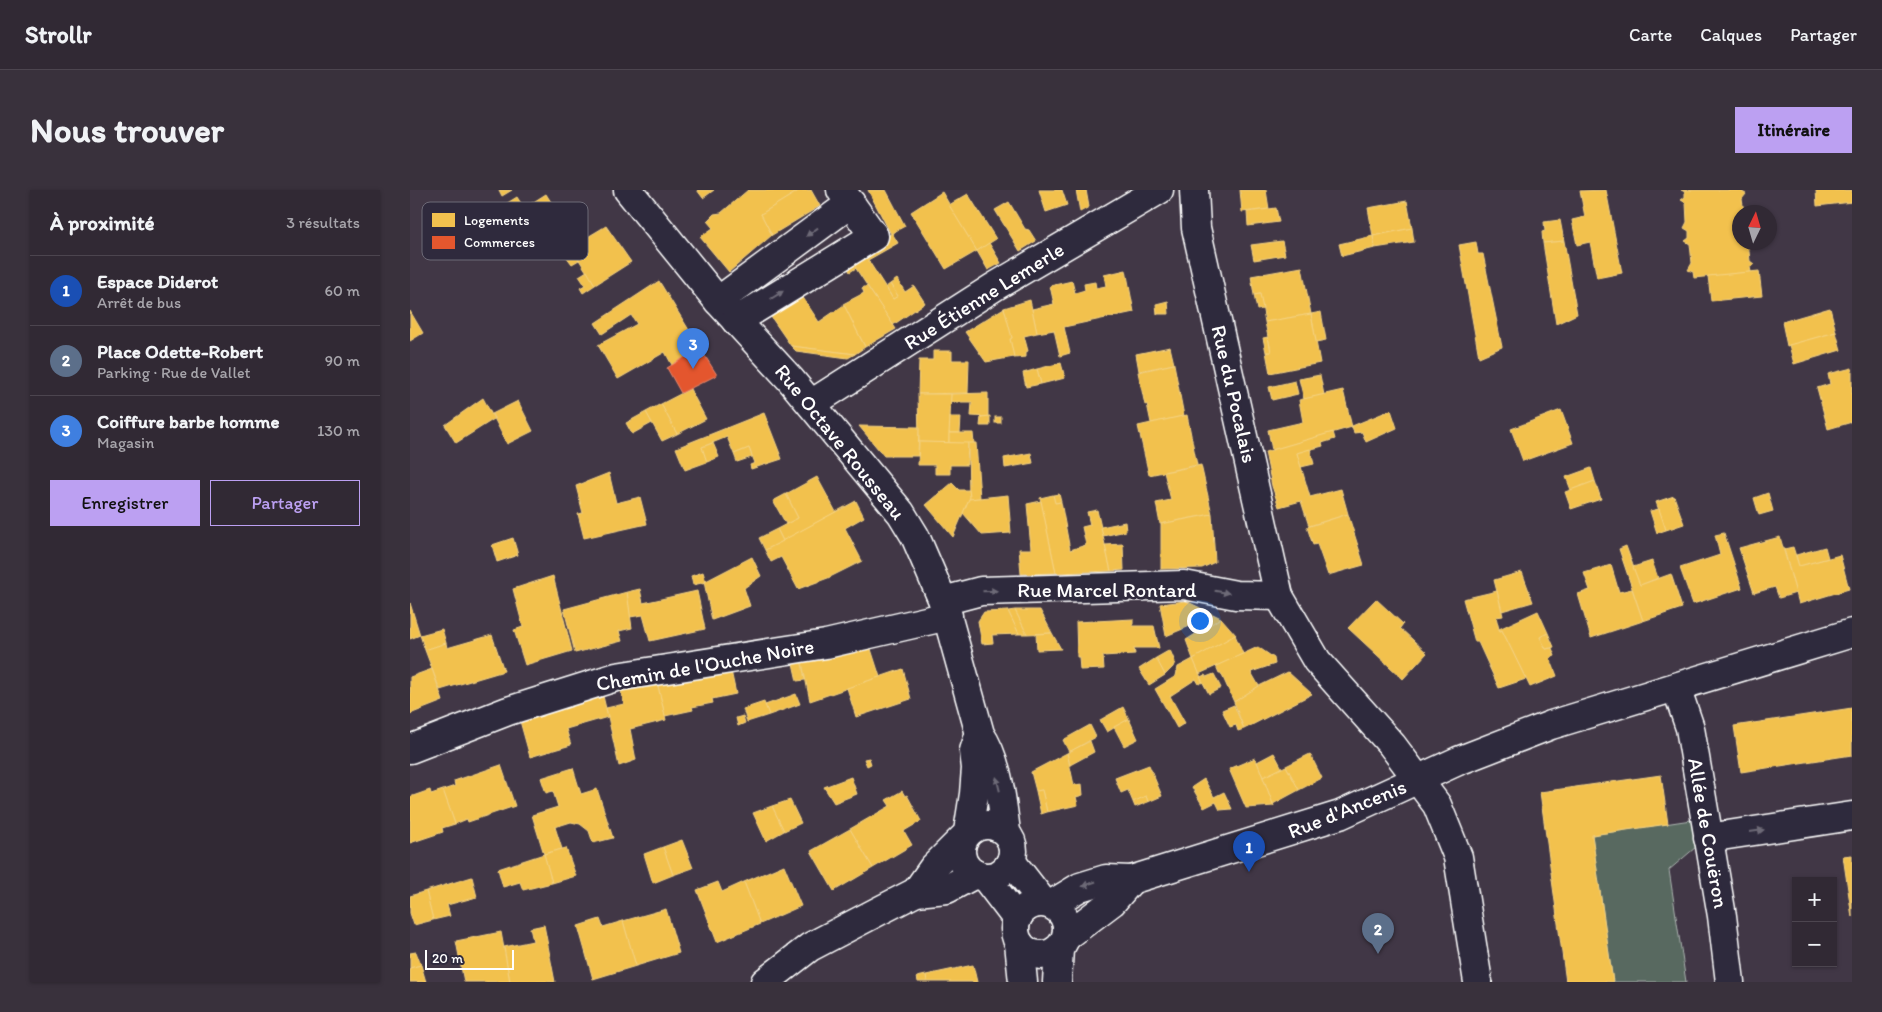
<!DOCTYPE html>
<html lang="fr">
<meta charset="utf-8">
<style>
:root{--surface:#312934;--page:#39313c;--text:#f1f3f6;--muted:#a8a6ac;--line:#4c454f;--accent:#bca0f2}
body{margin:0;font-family:Itim,sans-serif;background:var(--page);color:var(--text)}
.controls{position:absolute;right:15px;bottom:15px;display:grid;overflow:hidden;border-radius:0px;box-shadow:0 1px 4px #0004}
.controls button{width:45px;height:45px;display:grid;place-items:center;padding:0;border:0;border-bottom:1px solid var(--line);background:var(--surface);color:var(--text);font:25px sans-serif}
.compass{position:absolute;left:1322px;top:15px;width:45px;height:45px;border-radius:50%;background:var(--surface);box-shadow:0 1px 4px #0004;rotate:5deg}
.scale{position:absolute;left:15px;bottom:12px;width:89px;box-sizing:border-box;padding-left:5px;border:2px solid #fff;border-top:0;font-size:14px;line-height:18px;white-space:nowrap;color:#fff;-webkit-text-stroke:4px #2f2a3d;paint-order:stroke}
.you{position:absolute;left:789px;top:430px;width:18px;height:18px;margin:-12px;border:4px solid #fff;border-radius:50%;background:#1a73e8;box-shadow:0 0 0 8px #1a73e833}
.badge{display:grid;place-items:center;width:32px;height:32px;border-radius:50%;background:var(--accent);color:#fff;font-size:16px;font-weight:700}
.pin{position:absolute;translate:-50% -41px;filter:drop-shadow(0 1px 2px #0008)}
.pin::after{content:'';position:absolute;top:26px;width:18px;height:15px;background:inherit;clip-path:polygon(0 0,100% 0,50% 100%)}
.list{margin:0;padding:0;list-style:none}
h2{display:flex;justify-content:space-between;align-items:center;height:65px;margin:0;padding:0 20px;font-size:21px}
h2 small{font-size:16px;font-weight:400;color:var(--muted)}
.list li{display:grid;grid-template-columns:32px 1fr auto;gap:15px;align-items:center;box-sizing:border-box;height:70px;padding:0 20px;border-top:1px solid var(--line)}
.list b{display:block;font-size:19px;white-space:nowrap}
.list p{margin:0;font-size:16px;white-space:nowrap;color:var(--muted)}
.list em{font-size:16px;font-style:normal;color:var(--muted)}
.actions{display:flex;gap:10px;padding:15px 20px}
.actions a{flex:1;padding:11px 0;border:1px solid var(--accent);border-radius:0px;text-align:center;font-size:18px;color:var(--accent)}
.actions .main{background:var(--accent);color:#111}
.map{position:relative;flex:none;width:1442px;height:792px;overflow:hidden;border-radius:0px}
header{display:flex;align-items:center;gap:30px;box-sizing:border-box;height:70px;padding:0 25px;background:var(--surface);border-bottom:1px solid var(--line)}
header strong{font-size:24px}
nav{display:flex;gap:28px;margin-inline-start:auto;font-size:18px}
.intro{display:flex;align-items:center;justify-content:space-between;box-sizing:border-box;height:120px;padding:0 30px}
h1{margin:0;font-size:35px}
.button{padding:12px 22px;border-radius:0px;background:var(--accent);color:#111;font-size:18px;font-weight:700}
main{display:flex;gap:30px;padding:0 30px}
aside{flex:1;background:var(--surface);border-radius:0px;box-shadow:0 1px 4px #0004}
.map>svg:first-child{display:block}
</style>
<header>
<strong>Strollr</strong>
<nav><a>Carte</a><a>Calques</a><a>Partager</a></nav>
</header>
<div class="intro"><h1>Nous trouver</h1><a class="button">Itinéraire</a></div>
<main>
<aside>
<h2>À proximité<small>3 résultats</small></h2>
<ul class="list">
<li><span class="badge" style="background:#1a4fb4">1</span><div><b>Espace Diderot</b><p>Arrêt de bus</p></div><em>60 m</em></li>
<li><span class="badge" style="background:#5c6f8a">2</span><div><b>Place Odette-Robert</b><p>Parking · Rue de Vallet</p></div><em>90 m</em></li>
<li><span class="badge" style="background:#3f7fe0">3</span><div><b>Coiffure barbe homme</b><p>Magasin</p></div><em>130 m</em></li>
</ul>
<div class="actions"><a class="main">Enregistrer</a><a>Partager</a></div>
</aside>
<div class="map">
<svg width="1442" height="792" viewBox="0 0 1442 792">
<rect width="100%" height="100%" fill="#413746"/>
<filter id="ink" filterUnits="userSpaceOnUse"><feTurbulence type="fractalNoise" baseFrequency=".02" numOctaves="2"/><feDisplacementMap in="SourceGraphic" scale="10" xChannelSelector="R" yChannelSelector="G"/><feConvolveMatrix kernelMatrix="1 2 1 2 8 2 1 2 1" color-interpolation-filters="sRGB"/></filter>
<g filter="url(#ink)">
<path fill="#586960" stroke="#acb4b0" d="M1281 630 1286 657 1259 680 1276 792H1203L1182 645Z"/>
<g fill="#f2c14e" stroke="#f6d483">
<path d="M89 0H102L92 6Z"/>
<path d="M287 0H304L293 8Z"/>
<path d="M338 0H390L351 24 362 45 319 82 290 47 303 38 297 31 304 24 311 23Z"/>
<path d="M390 0H401L410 16 362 45 351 24Z"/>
<path d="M458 0H476L495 36 482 43 488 53 458 70 483 109 488 106 480 94 487 89 495 102 504 96 515 113 483 135 439 68 481 44Z"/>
<path d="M629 0H652L657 15 636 22Z"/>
<path d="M666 0H676L679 17 670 22Z"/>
<path d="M830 0H856L859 19 832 22Z"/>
<path d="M1196 0 1212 83 1187 88 1180 52 1167 55 1162 30 1175 27 1170 1Z"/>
<path d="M1271 0H1332V2L1336 4 1332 9 1334 22H1330V52H1338L1340 71 1344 74 1340 77 1341 82 1284 88 1283 82 1278 80 1282 73 1280 54 1275 51 1279 48V41L1274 38 1277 32 1276 13 1271 10 1275 7V2Z"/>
<path d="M1406 0H1442V12L1407 16Z"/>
<path d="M532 2 567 61 536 79 501 22Z"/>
<path d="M136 4 158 39 125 59 119 49 107 56 92 32 62 51 54 40 107 7 114 18Z"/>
<path d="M558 4 586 49 567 61 539 15Z"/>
<path d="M997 11 1002 38 963 46 958 18Z"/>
<path d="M599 12 615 39 619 40 626 51 610 61 585 20Z"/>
<path d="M866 18 869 32 838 36 837 22Z"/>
<path d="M1150 30 1154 51 1133 53 1132 42 1135 41 1134 32Z"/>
<path d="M196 36 221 72 185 95 161 57Z"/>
<path d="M1002 38 1004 52 965 58 963 46Z"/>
<path d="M963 46 965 58 932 66 929 54Z"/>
<path d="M872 51 875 65 844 70 841 55Z"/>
<path d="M1154 51 1167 124 1146 134 1133 53Z"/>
<path d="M1066 52 1068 64H1073L1092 157 1069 167 1049 55Z"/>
<path d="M579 53 591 73 578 80 567 61Z"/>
<path d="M161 57 169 70 162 74 153 62Z"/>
<path d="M442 71 446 78 440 82 436 75Z"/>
<path d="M892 77 901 124 855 132 850 104 844 105 841 86Z"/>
<path d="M716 80 724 122 654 137 660 163 650 166 644 140 627 143 622 119 644 114 640 96 662 91 665 103 675 100 674 94 685 92 686 98 696 96 694 85Z"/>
<path d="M177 81 185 95 173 103 170 98 175 95 169 86Z"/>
<path d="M1349 81 1352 106 1301 111 1298 86Z"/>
<path d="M249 91 290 158 262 175 255 162 208 189 188 155 227 134 221 125 192 144 185 133Z"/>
<path d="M480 94 488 106 483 109 476 97Z"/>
<path d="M457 96 486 139 455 157 433 114 454 103 452 98Z"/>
<path d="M388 100 409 132 434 115 455 157 445 164 381 156 361 127Z"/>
<path d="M850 104 853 119 847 120 844 105Z"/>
<path d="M620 110 627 143 614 146 618 161 616 162V167L604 168 600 149 602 148 594 118Z"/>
<path d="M758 111 759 124H747L746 114Z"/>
<path d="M594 118 602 148 600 149 604 167 576 172 555 142Z"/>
<path d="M1420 118 1426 142 1377 156 1372 132Z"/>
<path d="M0 121 13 143 0 151Z"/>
<path d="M911 122 916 150 906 152 901 124Z"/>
<path d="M901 124 910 173 860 183 856 162H861L855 132Z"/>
<path d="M1426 142 1431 160 1384 174 1379 155Z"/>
<path d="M858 147 861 162H856L853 148Z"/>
<path d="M381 156 445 164 438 168 386 161Z"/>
<path d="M760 157 764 174 729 181 726 164Z"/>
<path d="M523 161H542V170H559L558 203 508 204 509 170H523Z"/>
<path d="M651 173 655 188 631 194 627 179Z"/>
<path d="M764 174 774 226 741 233 737 214 735 215 728 182Z"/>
<path d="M1442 178V232L1418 239 1407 198 1420 194 1418 184Z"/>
<path d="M627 179 631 194 616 197 613 183Z"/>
<path d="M910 185 914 205 894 209 889 189Z"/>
<path d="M885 191 888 204 862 210 859 197Z"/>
<path d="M280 199 296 229 267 244 251 214Z"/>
<path d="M933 200 942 237 862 260 858 240 893 232 889 210Z"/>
<path d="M578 203V227L561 226 562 212H540L541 204Z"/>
<path d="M508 204H541L539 253 509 252Z"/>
<path d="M73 208 84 229 46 253 35 235Z"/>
<path d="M108 211 123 241 97 254 82 224Z"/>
<path d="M251 214 267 244 252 251 236 222Z"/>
<path d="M981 220 987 238 956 252 952 242 944 243 942 236Z"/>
<path d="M1151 220 1163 253 1113 271 1101 239Z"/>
<path d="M236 222 242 233 222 244 216 233Z"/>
<path d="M354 223 372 269 341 279 340 275 345 273 339 258 324 264 317 247 292 257 297 272 275 280 266 258Z"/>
<path d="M777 225 787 275 739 285 728 236Z"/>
<path d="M580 226V236H570L571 227Z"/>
<path d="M540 227H551L550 243H539Z"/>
<rect x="585" y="227" width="6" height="6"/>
<path d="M449 236 509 237 508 266H474Z"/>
<path d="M923 242 925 249 912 253 913 256 887 263 900 307 931 299 938 324 899 336 891 311 869 317 862 296 855 262Z"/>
<path d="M539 243H563L564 254 539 253Z"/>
<path d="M509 252 558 253 557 275H540V284H525V275H508Z"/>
<path d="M303 253 309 267 297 272 292 257Z"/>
<path d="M558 253H566L570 308 559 309Z"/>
<path d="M339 258 342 267 327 272 324 264Z"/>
<path d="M900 259 904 274 891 277 887 263Z"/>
<path d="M621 263 623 273 595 278 594 268Z"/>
<path d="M791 275 802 324 750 334 746 313 761 310 754 282Z"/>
<path d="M1181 278 1185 291 1161 300 1156 287Z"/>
<path d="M199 283 206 313 230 307 237 334 174 348 168 324 173 323 166 296Z"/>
<path d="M407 287 426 322 373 351 367 339 388 328 376 304Z"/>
<path d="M1185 291 1191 309 1161 319 1155 302Z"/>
<path d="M542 293 549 300H559L560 307 543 347 516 315Z"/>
<path d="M1358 303 1363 321 1349 325 1344 308Z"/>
<path d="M376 304 388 328 376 334 363 311Z"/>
<path d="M649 304 651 312 645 313 643 305Z"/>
<path d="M598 305 601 343 572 345 553 323 559 309Z"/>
<path d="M643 305 645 313 651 312 660 360 676 355 672 337 680 335 677 322 687 320 701 381 646 383 630 308Z"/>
<path d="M1264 306 1274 334 1256 340 1246 312Z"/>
<path d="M446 311 454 327 435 338 452 371 418 388 388 399 371 367 361 372 355 360Z"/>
<path d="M631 311 646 383 611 384 609 359H621L617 314Z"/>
<path d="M1249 319 1256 340 1247 343 1240 321Z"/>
<path d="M802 324 805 372 792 378 751 379V334Z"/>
<path d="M938 324 954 375 918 385 907 354 903 355 897 337Z"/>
<path d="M715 332 716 341 693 346 691 337Z"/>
<path d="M367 339 373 351 355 360 349 348Z"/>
<path d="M1314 343 1332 398 1283 414 1270 378 1310 365 1305 345Z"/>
<path d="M1370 347 1386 403 1369 408 1365 397 1344 403 1329 358Z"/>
<path d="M103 348 108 365 87 372 82 355Z"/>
<path d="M713 354 714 380 701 381 695 355Z"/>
<path d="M1216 356 1230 395 1261 384 1272 418 1233 431 1209 359Z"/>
<path d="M1383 357 1389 376 1430 365 1439 399 1389 414 1374 359Z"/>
<path d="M1415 357 1418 368 1389 376 1386 365Z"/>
<path d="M342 367 351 386 334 398 340 416 302 430 294 392Z"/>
<path d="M1242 371 1248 388 1230 395 1223 377Z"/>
<path d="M1201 375 1209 402 1222 399 1233 431 1181 448 1168 404 1180 400 1174 383Z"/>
<path d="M293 382 296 392 283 395 281 386Z"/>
<path d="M1112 382 1123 412 1092 421 1084 390Z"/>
<path d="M143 386 162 461 115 475 104 440 113 437 103 399Z"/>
<path d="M230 399 233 413 287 401 295 439 240 451 233 425 220 427 217 402Z"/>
<path d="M1087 401 1093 426 1086 427 1089 439 1090 441 1092 440 1116 489 1089 498 1068 452H1065L1053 409Z"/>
<path d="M217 402 222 438 209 441 212 451 165 463 154 419Z"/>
<path d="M966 409 993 434 990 438 1017 463 993 489 938 438Z"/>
<path d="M776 411 811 428 791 441 780 436 756 446 750 414Z"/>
<path d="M0 413 10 445 0 449Z"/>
<path d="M605 420 617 444H609L598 421Z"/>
<path d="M605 420H630L642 443 617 444Z"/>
<path d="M598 421 609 444 582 445 583 453 572 454 568 431 574 422Z"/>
<path d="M1128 421 1138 443 1130 447 1136 459 1142 458 1145 466 1140 468 1147 486 1120 497 1092 440 1090 441 1089 439Z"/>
<path d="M811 428 826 445 783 469 776 450Z"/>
<path d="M723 429V436H744L749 458H724L725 464 693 466 694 479 670 480 669 467H667L666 432Z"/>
<path d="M32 439 36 453 15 460 10 445Z"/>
<path d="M642 443 651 459 627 460 626 444Z"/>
<path d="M1138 443 1144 457 1136 459 1130 447Z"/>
<path d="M82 445 94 481 30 500 15 460 36 453 37 458Z"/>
<path d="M825 445 833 464 789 484 783 469Z"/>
<path d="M460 456 470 487 400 511 391 468 411 467 413 469Z"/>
<path d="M848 457 864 468 865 474 841 482 849 496 824 512 811 483H809L806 476Z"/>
<path d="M760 460 765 472 763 477 755 485 746 468Z"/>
<path d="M391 468 395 490 387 491 382 469Z"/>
<path d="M746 468 755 485 739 495 729 479Z"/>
<path d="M783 469 793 492 789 494 786 489 760 506 775 533 767 538 745 499 766 486 768 477Z"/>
<path d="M320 476 326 504 302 509 303 513 282 517 283 520 255 526 247 492Z"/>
<path d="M22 479 33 511 0 524V487Z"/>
<path d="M493 479 501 509 446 527 437 498Z"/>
<path d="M878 482 902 504 834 539 824 512 849 496Z"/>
<path d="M804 484 811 498 799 504 790 487 795 485 796 487Z"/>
<path d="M247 492 256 530 220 539 226 570 209 576 196 518 214 514 211 501Z"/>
<path d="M386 504 390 514 359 525 355 515Z"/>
<path d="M193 506 198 527 156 539 161 555 120 567 110 531Z"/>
<path d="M354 512 359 525 337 532 333 519Z"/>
<path d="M824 515 834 539 828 541 826 535 820 537 812 520Z"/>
<path d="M713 517 719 529 697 542 690 530Z"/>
<path d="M1442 518V565L1331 582 1324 536Z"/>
<path d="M333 526 335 533 328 536 326 528Z"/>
<path d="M719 529 728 549 714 556 704 537Z"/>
<path d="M680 535 686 547 659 562 653 550Z"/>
<path d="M680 551 684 562 660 575 657 563Z"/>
<path d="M657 563 664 595 672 594 673 605 666 607 668 615 637 622 632 600 626 601 621 582Z"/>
<path d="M864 563 872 578 853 587 847 572Z"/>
<path d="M900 564 912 588 889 600 876 576Z"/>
<path d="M459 568 461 574 457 576 454 569Z"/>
<path d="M845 568 847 572 864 616 836 618 819 579Z"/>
<path d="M91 575 105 616 58 632 57 629 45 634 33 600 45 596 44 591Z"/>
<path d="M739 575 752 606 738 612 736 606 723 612 718 600 711 603 705 588Z"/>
<path d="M876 576 889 600 863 614 853 587Z"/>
<path d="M163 578 171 604 187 599 203 648 183 653 179 641 170 634 161 632 145 637 152 659 134 664 122 625 148 617 143 601 136 603 131 588Z"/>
<path d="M1251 585 1258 634 1182 645 1203 792H1156L1130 602Z"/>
<path d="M441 587 447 604 424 613 414 597Z"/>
<path d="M794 589 804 607 814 602 822 619 810 620 806 612 794 618 782 597Z"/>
<path d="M20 600 21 604 33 600 45 634 32 638 33 642 0 653V607Z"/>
<path d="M632 600 637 622 631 624 626 601Z"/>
<path d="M492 601 495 606 497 605 511 631 494 641 502 655 463 678 440 639 480 616 476 610Z"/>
<path d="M736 606 738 612 725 617 723 612Z"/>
<path d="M380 610 391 633 374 641 362 616Z"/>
<path d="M362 616 374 641 356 651 343 623Z"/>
<path d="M440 639 463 678 424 701 401 661Z"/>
<path d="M272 650 283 678 263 685 253 657Z"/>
<path d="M253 657 263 685 243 693 234 664Z"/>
<path d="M156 658 166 686 142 693 134 664Z"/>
<path d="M134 664 142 693 113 700 110 692 93 697 88 679Z"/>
<path d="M1442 665V727L1433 666Z"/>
<path d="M374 675 391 716 350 734 334 692Z"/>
<path d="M62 687 67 707 37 715 40 726 23 730 16 701Z"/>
<path d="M308 692 312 702 334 692 350 734 307 752 287 700Z"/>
<path d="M16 701 23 730 4 735 0 723V706Z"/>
<path d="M256 719 269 763 226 776 213 731Z"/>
<path d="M190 729 193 737 213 731 226 776 183 789 168 736Z"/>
<path d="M134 735 145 792H100L94 757 123 751 120 738Z"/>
<path d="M91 742 100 792H54L46 751Z"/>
<path d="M6 762 11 775 0 778V763Z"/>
<path d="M11 775 16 792H0V778Z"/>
<path d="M563 775 567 792H517L516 785Z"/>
<path d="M516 785 517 792H508L507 787Z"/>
</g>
<path fill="#e4572e" stroke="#ec896d" d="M290 158 307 185 271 203 257 178Z"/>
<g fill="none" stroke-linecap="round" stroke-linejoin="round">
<defs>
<g id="minor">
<path d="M218 0 308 111 380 189 491 323 505 346 533 411 570 544C588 570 592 611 596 642"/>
<path d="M784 0 786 38 869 406 907 471 982 555 1027 615 1048 667 1068 792"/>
<path d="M308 111 441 13"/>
<path d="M326 131 464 46 431 0"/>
<path d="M401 214 584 97 749 0"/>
<path d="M533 411 571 401 774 395 826 405 869 406"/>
<path d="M1266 497 1280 538 1312 726 1320 792"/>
<path d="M0 559 98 521 206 487 416 454 538 426"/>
<circle cx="577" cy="661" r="26"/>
<path d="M558 642 564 604 566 578 564 561 569 546"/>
<path d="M1298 648 1442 626"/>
<path d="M601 671 633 712"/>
<path d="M575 687 607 729"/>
<path d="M506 702 523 678 553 648"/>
<circle cx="631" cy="739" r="26"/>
<path d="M642 714 670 697 696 689 721 690 930 625 1048 571 1141 535 1442 443"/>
<path d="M657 746 702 712 721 690"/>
<path d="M609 753 613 792"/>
<path d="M355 792 400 757 467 722 506 702 537 699 565 684"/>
<path d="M647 792 649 759"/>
</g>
</defs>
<use href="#minor" stroke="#fff" stroke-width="31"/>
<use href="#minor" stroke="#2f2a3d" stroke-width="28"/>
</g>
<defs><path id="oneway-solid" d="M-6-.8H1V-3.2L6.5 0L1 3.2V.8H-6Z" transform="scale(1.25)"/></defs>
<g fill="#6d6a77">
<use href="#oneway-solid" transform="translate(402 42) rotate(144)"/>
<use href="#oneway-solid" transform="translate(367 105) rotate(-32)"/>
<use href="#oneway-solid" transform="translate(580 401) rotate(-2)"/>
<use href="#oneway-solid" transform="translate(812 402) rotate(10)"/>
<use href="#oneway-solid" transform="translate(588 594) rotate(-104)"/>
<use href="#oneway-solid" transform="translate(1347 641) rotate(-8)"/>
<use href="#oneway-solid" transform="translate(679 694) rotate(161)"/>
</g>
</g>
<g text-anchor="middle" stroke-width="5" stroke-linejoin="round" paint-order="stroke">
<g font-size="21" fill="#fff" stroke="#2f2a3d">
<text transform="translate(574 106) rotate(-32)" y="7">Rue Étienne Lemerle</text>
<text transform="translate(824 204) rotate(77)" y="7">Rue du Pocalais</text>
<text transform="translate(430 252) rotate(51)" y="7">Rue Octave Rousseau</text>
<text x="697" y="407">Rue Marcel Rontard</text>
<text transform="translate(295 475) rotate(-10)" y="7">Chemin de l'Ouche Noire</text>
<text transform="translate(937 619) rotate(-22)" y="7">Rue d'Ancenis</text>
<text transform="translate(1298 643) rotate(80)" y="7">Allée de Couëron</text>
</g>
</g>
<rect x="12" y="12" width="166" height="58" rx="8" fill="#2f2a3d" stroke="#6d6a77" stroke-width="1"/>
<rect x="22" y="23" width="23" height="14" fill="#f2c14e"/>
<rect x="22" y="46" width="23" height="13" fill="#e4572e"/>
<g font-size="14" fill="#fff">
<text x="54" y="35">Logements</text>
<text x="54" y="57">Commerces</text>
</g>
</svg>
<div class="controls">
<button>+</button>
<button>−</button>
</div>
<svg class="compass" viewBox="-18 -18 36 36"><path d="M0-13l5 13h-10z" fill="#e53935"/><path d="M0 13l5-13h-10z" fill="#a8a6ac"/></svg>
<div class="scale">20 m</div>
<div class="you"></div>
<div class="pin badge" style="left:839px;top:682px;background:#1a4fb4">1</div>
<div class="pin badge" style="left:968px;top:764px;background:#5c6f8a">2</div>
<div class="pin badge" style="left:283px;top:179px;background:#3f7fe0">3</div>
</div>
</main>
